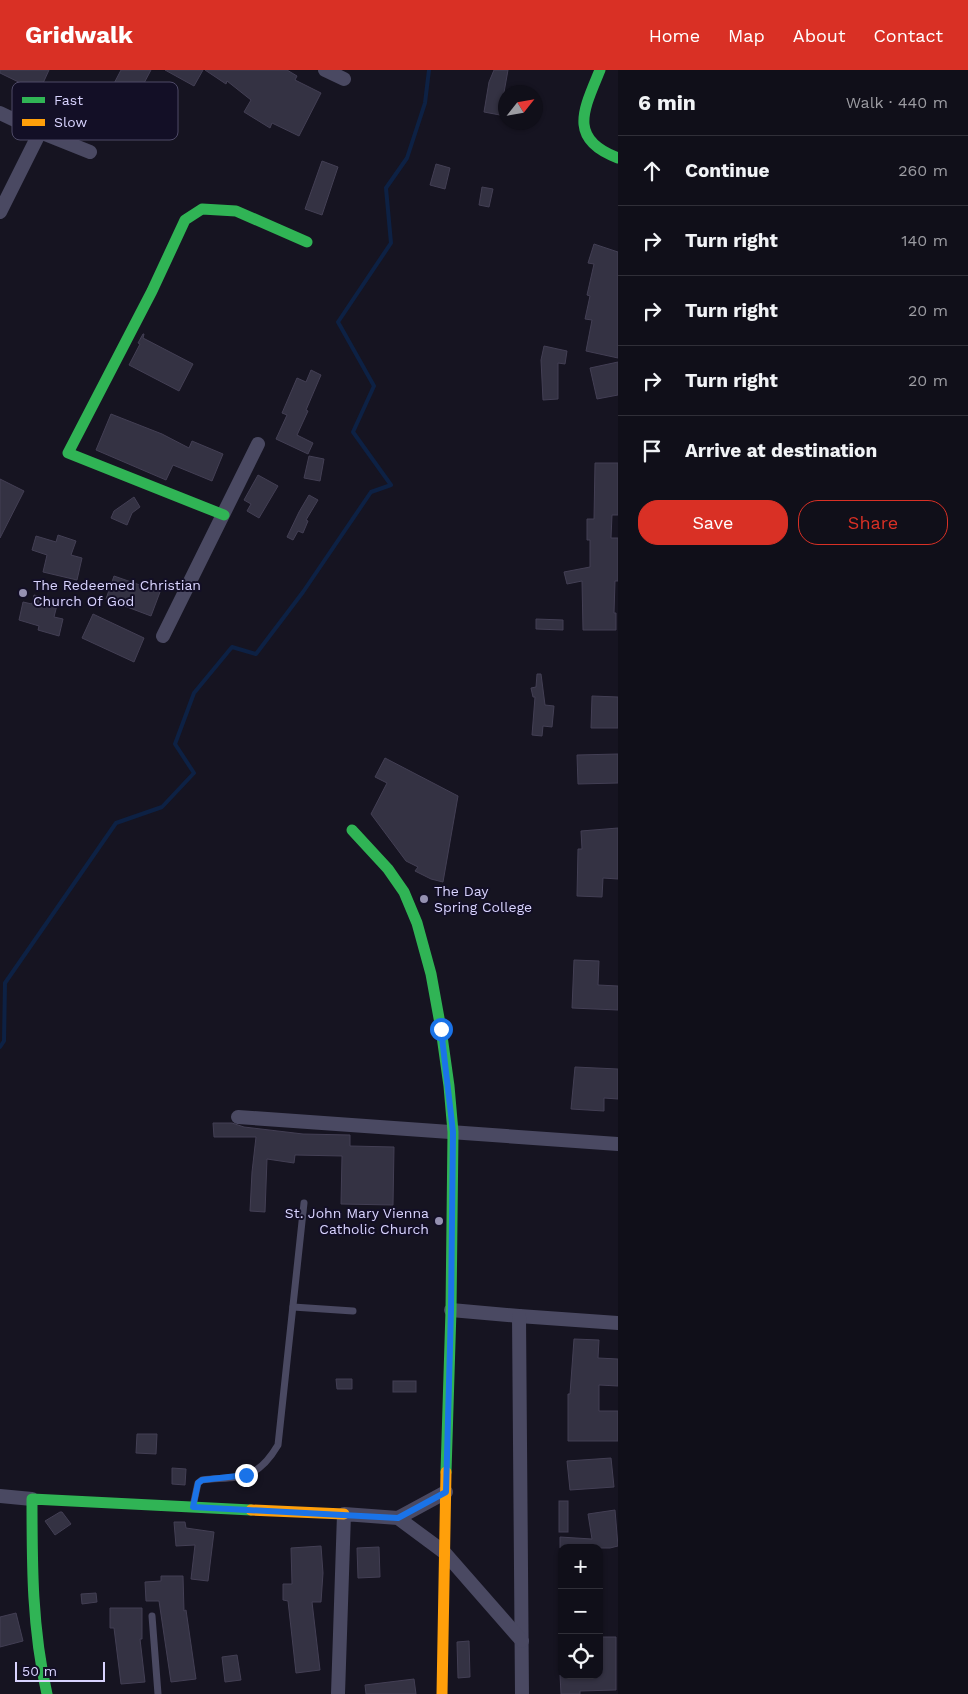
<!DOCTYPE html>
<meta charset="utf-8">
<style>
:root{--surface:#100f19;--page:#1e1d26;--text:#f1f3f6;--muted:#9c9ca2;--line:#302f38;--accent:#d93025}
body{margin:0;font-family:"Work Sans",sans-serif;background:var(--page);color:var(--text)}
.controls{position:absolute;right:15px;bottom:15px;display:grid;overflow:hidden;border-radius:10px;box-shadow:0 1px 4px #0004}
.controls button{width:45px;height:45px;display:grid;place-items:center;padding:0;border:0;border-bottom:1px solid var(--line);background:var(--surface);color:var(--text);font:25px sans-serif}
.compass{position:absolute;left:498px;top:15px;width:45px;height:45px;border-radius:50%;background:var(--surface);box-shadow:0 1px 4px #0004;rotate:59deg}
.scale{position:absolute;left:15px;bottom:12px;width:90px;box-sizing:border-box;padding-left:5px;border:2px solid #d9d4ff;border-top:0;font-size:14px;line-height:18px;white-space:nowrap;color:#d9d4ff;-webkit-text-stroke:4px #130f26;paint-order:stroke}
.stop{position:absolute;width:15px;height:15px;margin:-11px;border:4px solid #1a73e8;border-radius:50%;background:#fff}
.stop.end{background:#1a73e8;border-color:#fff;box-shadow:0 1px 5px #0008}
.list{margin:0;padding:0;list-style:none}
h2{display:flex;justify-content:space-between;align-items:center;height:65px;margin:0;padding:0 20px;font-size:21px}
h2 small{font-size:16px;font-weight:400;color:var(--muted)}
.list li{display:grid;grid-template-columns:32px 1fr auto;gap:15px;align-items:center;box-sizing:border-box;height:70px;padding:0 20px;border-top:1px solid var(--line)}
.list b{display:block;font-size:19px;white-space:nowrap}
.list em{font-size:16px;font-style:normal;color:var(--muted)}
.actions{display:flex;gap:10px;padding:15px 20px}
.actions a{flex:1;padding:11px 0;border:1px solid var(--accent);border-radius:20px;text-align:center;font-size:18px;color:var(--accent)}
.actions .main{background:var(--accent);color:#fff}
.icon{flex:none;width:28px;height:28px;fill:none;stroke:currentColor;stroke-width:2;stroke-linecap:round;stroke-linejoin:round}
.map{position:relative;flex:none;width:618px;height:1624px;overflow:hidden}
header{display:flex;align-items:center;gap:30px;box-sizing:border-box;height:70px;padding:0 25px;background:var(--accent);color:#fff}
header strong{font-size:24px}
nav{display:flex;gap:28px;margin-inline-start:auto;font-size:18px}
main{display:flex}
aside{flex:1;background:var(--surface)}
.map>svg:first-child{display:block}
</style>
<header>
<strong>Gridwalk</strong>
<nav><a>Home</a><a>Map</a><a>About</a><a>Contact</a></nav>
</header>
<main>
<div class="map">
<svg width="618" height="1624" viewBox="0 0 618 1624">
<rect width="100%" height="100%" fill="#161421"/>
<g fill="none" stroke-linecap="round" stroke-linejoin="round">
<path stroke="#0d2144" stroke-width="4" d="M0 977 4 971 5 913 116 753 162 737 194 703 175 674 194 623 232 577 256 584 303 522 371 422 391 415 353 362 374 316 338 252 391 173 386 118 407 88 425 33 429 0"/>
</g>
<g fill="#343243" stroke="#433f54">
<path d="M0 0H49L39 22 0 3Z"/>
<path d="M121 0H151L143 15 145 16 121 62 96 48Z"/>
<path d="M165 0H203L194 16Z"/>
<path d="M205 0H287L297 6 295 10 321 23 299 66 272 53 270 58 244 42 251 30 227 11 226 14Z"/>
<path d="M494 0H508L500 45 484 42 489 12Z"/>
<path d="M322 91 338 97 322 145 305 139Z"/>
<path d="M436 94 450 98 445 119 430 115Z"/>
<path d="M482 117 493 119 489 137 479 135Z"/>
<path d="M594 174 618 182V288L586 281 592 250 585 249 590 226 587 225 594 194 588 193Z"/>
<path d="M143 264H144L143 268 193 294 179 321 129 295 140 274 138 273Z"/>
<path d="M544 276 567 281 565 294 558 293V329L543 330 541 290Z"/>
<path d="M618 292V325L597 329 590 298Z"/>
<path d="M311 300 321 305 306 340 308 341 297 365 313 373 308 384 276 369 287 345 282 343 297 308 306 312Z"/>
<path d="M111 344 162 364 189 378 192 371 223 384 212 411 173 395 166 410 96 380Z"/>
<path d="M309 386 324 389 320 411 304 408Z"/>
<path d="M595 393H618V445H612L611 468H618V511H615L614 543H616V560H583L582 511 567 514 564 502 590 497V470H587V449H594Z"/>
<path d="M258 405 278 416 259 448 247 441 251 434 244 430Z"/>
<path d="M0 409 24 421 0 468Z"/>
<path d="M309 425 318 430 306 450 308 451 303 463 298 461 293 470 287 467 299 442Z"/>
<path d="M134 427 140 437 132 443 127 455 111 448 114 441Z"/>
<path d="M58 465 76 471 71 485 82 488 77 510 43 502 47 485 32 480 36 466 56 472Z"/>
<path d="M114 506 160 522 151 546 106 529Z"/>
<path d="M34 525 58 531 54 547 63 549 59 566 38 560 39 556 19 550 23 532 32 534Z"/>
<path d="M93 544 144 568 134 592 82 568Z"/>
<path d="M536 549 563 550V560L536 559Z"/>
<path d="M537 604H541L545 635 554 636 552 657 543 656 542 666 532 665 535 627H533L531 618 536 617Z"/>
<path d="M592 626 618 627V658H591Z"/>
<path d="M618 684V713L578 714 577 685Z"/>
<path d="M385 688 458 726 443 812 431 809 415 801 418 797 406 791 371 744 387 713 375 707Z"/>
<path d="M618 758V809L603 808 602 827 577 826 578 779H582L581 761Z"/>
<path d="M574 890 599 891 598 915 618 916V940L572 938Z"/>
<path d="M575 997 618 999V1029L604 1028V1041L571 1039Z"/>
<path d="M213 1053H232L244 1057 303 1064 350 1065V1076L394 1077 393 1135 341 1134 342 1086 295 1085 294 1093 267 1089 265 1142 250 1141 252 1102 256 1067H214Z"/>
<path d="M574 1269 599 1270 598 1288 618 1289V1316L599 1315V1341H618V1371H568V1324H570Z"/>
<path d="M336 1309H352V1319H337Z"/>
<rect x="393" y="1311" width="23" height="11"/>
<path d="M137 1364H157L156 1384 136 1383Z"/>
<path d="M611 1388 614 1417 570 1420 567 1391Z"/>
<path d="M172 1398 186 1399 185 1415 172 1414Z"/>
<rect x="559" y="1431" width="9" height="31"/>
<path d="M615 1440 618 1476 610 1478H560V1467L592 1469 588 1444Z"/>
<path d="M60 1442H62L71 1454 55 1465 45 1451Z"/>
<path d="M174 1452H185L186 1458 214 1462 208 1511 191 1509 195 1475 176 1476Z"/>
<path d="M321 1476 323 1503 321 1532H312L320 1600 296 1603 288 1531 283 1530V1514H292L291 1478Z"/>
<path d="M379 1477 380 1507 358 1508 357 1478Z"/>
<path d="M161 1506H183L184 1541 186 1540 196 1609 171 1612 159 1531H146L145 1512 161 1511Z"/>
<path d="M96 1523 97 1532 82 1534 81 1524Z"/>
<path d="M110 1538H142V1569H140L145 1612 121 1614 114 1558H110Z"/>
<path d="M16 1543 23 1571 0 1577V1547Z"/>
<path d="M599 1567H616V1620L580 1621V1624H561L560 1605H599Z"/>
<path d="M469 1571 470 1607 458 1608 457 1572Z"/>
<path d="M237 1585 241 1610 225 1612 222 1587Z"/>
<path d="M414 1609 416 1624H366L365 1615Z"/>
</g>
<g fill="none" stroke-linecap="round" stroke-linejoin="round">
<g stroke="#4a4962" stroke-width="7">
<path d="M293 1237 353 1241"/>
<path d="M193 1436 198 1413 202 1410C240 1406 256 1412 278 1375L304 1133"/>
<path d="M152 1546 158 1624"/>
</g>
<g stroke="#4a4962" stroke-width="14">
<path d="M325 0 344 9"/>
<path d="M0 43 40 62 90 82"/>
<path d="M0 142 40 62"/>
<path d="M163 566 258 374"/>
<path d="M238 1047 618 1074"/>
<path d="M451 1240 519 1246 618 1253"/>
<path d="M519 1246 522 1624"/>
<path d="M0 1426 32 1429"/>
<path d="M398 1448 446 1422"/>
<path d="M338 1624 344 1444 398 1448 444 1482 522 1571"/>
</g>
<g stroke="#30b455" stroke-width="11">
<path d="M600 0C584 39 567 69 618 88"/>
<path d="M224 445 68 383 152 221 185 150 202 139 236 141 307 172"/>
<path d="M352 760 388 799 404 822 417 853 431 904 441 959 449 1016 453 1062 451 1240 446 1402"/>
<path d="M47 1624C32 1559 32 1495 32 1429L251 1440"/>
</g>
<g stroke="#ff9f0a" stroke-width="11">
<path d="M251 1440 344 1444"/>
<path d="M442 1624 446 1402"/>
</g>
</g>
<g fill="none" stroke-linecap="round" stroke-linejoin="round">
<path stroke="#1a73e8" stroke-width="6" d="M246 1405 202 1410 198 1413 193 1437 398 1448 446 1422 451 1240 453 1062 441 959"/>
</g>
<g fill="#9591b1" stroke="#130f26" stroke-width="2">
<circle cx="23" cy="523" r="5"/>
<circle cx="424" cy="829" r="5"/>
<circle cx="439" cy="1151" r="5"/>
</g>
<g text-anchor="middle" stroke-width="4" stroke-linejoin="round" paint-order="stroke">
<g font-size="14" fill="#d9d4ff" stroke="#130f26" text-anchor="start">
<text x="33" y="520">The Redeemed Christian<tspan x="33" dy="16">Church Of God</tspan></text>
<text x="434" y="826">The Day<tspan x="434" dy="16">Spring College</tspan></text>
<text x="429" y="1148" text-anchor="end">St. John Mary Vienna<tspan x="429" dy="16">Catholic Church</tspan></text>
</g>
</g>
<rect x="12" y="12" width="166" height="58" rx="8" fill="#130f26" stroke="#4e4a67" stroke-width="1"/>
<rect x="22" y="27" width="23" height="6" fill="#30b455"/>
<rect x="22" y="49" width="23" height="7" fill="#ff9f0a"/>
<g font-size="14" fill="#d9d4ff">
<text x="54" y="35">Fast</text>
<text x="54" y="57">Slow</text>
</g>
</svg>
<div class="controls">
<button>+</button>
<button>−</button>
<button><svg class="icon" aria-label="locate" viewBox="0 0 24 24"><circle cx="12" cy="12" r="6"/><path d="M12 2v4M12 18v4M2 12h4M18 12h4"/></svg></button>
</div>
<svg class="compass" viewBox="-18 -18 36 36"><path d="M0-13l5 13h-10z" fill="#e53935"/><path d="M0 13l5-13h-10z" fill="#9c9ca2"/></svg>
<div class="scale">50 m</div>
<div class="stop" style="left:441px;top:959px"></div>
<div class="stop end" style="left:246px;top:1405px"></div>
</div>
<aside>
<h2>6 min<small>Walk · 440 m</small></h2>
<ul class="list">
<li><svg class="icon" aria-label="ahead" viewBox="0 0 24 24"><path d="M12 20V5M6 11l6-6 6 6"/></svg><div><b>Continue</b></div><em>260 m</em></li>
<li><svg class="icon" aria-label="right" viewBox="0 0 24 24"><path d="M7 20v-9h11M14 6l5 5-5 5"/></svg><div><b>Turn right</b></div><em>140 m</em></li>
<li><svg class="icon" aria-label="right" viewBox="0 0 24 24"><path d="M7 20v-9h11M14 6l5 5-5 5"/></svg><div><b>Turn right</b></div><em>20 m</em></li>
<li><svg class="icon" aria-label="right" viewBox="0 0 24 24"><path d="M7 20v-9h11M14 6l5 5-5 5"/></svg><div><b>Turn right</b></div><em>20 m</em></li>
<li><svg class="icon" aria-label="arrive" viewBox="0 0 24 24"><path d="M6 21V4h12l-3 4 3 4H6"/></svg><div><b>Arrive at destination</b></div></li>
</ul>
<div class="actions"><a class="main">Save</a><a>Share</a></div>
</aside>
</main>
